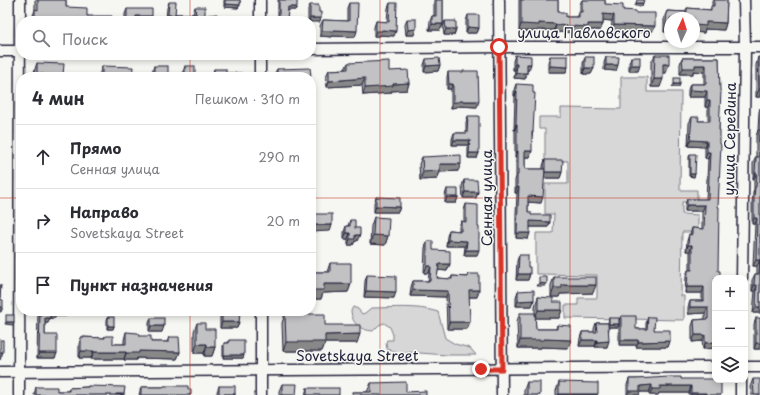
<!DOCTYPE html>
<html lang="ru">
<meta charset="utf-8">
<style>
:root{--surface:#fff;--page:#f7f7f7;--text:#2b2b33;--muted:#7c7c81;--line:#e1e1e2}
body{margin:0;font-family:"Playpen Sans",sans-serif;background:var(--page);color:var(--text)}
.controls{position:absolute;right:12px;bottom:12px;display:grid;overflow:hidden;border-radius:8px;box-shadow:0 2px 6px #0003}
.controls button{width:36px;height:36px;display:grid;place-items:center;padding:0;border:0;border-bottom:1px solid var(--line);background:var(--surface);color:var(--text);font:20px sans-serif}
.compass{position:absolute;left:664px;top:12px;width:36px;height:36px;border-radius:50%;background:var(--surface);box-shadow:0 2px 6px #0003;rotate:4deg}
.stop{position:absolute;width:12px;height:12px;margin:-9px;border:3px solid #d93025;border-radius:50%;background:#fff}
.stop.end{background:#d93025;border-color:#fff;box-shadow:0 1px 4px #0008}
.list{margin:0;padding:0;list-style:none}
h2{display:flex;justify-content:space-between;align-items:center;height:52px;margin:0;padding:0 16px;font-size:17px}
h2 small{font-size:13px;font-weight:400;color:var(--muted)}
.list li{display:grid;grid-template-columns:26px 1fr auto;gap:12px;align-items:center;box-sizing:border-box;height:64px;padding:0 16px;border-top:1px solid var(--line)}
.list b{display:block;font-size:15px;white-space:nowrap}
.list p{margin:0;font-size:13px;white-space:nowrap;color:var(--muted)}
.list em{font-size:13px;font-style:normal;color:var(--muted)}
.icon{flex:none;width:22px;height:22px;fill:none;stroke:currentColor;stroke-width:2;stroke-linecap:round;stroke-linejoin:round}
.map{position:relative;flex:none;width:760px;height:395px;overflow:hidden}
.search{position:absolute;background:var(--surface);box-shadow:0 2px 6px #0003;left:16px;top:16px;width:300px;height:44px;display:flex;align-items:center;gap:10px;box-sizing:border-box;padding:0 14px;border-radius:16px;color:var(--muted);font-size:15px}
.panel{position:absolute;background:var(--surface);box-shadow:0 2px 6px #0003;left:16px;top:72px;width:300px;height:244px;border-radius:16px}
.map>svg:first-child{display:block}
</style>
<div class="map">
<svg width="760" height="395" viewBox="0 0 760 395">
<rect width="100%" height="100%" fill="#f6f6f2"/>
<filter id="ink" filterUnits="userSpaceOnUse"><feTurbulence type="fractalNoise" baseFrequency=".025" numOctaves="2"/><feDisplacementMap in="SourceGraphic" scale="8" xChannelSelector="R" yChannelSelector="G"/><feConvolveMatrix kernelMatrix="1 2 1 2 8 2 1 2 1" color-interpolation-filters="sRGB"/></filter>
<g filter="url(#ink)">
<g fill="#d7d7d7" stroke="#7c7c89">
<path d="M621 77H647V92H681L680 190H697V202H682V214L698 215V232H682L681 296H684V320L565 318V305H578V298H597V275L536 274V233H553L554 214H545V184H568V161H545V129H539V117H561V108L621 109Z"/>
<path d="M353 307 358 309 362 314 365 313 371 308C394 308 416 305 438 312L445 338 455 344 470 348 476 355H447L392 351 387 349 386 343 387 340H393V335L390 327 384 323 379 325 373 331C360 330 352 324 351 311Z"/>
</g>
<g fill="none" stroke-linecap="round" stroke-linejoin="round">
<defs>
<g id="minor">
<path d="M499 0 502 395"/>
<path d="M260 21V0"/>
<path d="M311 49 499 47H760"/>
<path d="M0 51H21"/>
<path d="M260 55V77"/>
<path d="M742 278 745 47 744 0"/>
<path d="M261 311V395"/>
<path d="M745 367H760"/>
<path d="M0 372 715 367"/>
<path d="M741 380V395"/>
<path d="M19 395 20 0"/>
</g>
</defs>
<use href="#minor" stroke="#22223b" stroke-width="13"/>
<use href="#minor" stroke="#f6f6f2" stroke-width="10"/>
</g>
<g fill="#a7a7a9" stroke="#22223b">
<path d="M35 0H66V7L87 16 112 21H32V18L35 10Z"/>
<path d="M224 0H240V5L238 8 224 7Z"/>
<path d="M278 0H297L296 10H288L287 21H278Z"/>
<path d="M434 0H443V24L440 30H429L430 21 432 16H434Z"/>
<path d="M519 0H558V11L560 13 566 17H577L580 12V4L582 0H605V4L623 10 636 13 652 32H611L612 21 603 20V24L600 30H587L586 33 554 32V30H537L536 31H519Z"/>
<path d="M712 0H727L726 23 724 30 705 29 704 33 694 32V18H670V32H664V18L667 11 685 12 687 8 710 10 712 6Z"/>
<path d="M169 2 175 14H193L195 7 205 15 203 21H172L173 20H166L167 8Z"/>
<path d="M349 3 355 37 332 36V37L320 36V26L323 20 347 21V8Z"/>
<path d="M390 3 394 36 380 35V36H374V27L376 21 387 22 388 8Z"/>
<path d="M310 5 319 12 320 22 308 21V9Z"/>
<path d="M127 9 150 21H125V14Z"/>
<path d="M208 15 217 21H206Z"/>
<path d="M468 15 479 28 477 33H466V21Z"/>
<path d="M407 19 414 35H406L405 25Z"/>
<path d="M445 21 456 29 454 35H444L443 27Z"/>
<path d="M515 55 529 70H527V73L525 79 514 78 515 70H513V61Z"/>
<path d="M655 55 666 73H663L660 87H651V63Z"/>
<path d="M550 56 568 67 566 72H548V62Z"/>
<path d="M585 57 594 68 591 74H583V63Z"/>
<path d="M606 57 616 71 604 70V63Z"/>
<path d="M631 57 640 65 638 71H629V63Z"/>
<path d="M758 57 760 97H756V65Z"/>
<path d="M682 58H719V130L715 348 703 349 702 341 692 342V326L694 320 705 319V313L688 314V307L690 301H702V293H685L686 276 688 270H690V251H686L687 241 689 234 690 235 692 228 702 229V211H685V205L687 199H706L708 159 705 158V147L688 146 689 123 692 117 698 121H708V107H705V97H688V90L690 84H704V72L693 71V74H680V64Z"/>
<path d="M426 59 440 65 438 71 424 72V65Z"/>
<path d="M37 63 63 77H34V72Z"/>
<path d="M348 63 389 71 409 83 407 90 391 91V93L363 95 362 85 327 87 326 76 329 70 345 69Z"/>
<path d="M102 66 132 77H100V72Z"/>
<path d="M154 66 168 76V77H152V72Z"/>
<path d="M185 66 195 77H183V72Z"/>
<path d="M214 69 226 73 241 77H213V73Z"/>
<path d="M277 69 311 76 310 77H275V73Z"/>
<path d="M448 72 477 107 458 106 457 107 451 108V89H447V77Z"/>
<path d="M516 84 533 132 532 136 530 157H525V169H543V166L545 160 562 172 560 178H544L541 203 528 202V212L531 215 550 222 548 227H530L528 239 516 238V213L517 193H515V180L516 177V157H515V130H514L515 96H514V90Z"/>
<path d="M760 108V313H753L755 291H752V280L755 274H757V266H753L755 224H752V204L753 193 754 189V179H753V163L756 157V136L758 130 759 112Z"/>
<path d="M468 116 479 153 477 158H468V145H452V139L454 133H466V122Z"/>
<path d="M690 154 695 174 694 177 689 176V157Z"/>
<path d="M422 157 458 171 440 172 437 179 420 180 419 164Z"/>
<path d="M464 180 478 192 476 198H463L462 186Z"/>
<path d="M447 189 458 197 456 203H445V195Z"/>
<path d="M376 197 400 207 398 212H374V203Z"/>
<path d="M466 204 477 255H464L465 246H446L447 236 449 230 459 231V227L461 221 464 222V210Z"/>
<path d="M374 217 388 236 385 245 370 244 371 226Z"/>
<path d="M350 220 355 228 357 241H355L353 245H348V239H344V232L346 226H348Z"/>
<path d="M427 241 433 250 450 264 447 271 438 270 437 278 451 279 452 276 467 277 468 274 477 297H469L467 329H447L446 297 410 296 411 287 413 281H428L429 273H424L425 248Z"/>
<path d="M519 255 528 267 530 274 528 280H516L517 261Z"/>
<path d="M330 263 351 284 348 292 323 293 321 299H311V269V272H327Z"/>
<path d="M367 275 394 298 364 297 365 281Z"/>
<path d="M554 277 593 293 560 294 559 297H551V285Z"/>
<path d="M518 291 534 300 532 306H516V297Z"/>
<path d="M538 297 553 302 562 310 559 318H535L536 329H556L557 325 568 348 541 347V348H518L517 321 520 313 535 316V306Z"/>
<path d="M38 311H68L66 316H55V318H50L48 323H45V335L57 353 55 358H37Z"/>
<path d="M221 311H240L239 322 237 328H220V314Z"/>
<path d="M285 314 325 325 357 343H325L322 351H283L282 323Z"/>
<path d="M621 316 636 329H646V323L648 317 654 330 670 341 668 347H636L637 345H619V321Z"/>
<path d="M108 317 114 326 113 329H107V320Z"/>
<path d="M151 318 162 332H149V323Z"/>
<path d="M609 318 619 324 618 327H609L607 347H595V346H579L580 338 582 332H594V329L596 323H608Z"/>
<path d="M756 318 760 349H754V324Z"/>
<path d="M197 323 205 329 215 347 212 356H204V353H194V331Z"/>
<path d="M126 332 139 336 151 342H167L169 337 180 352 177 359 137 358 136 360H124V359H91V358H79V344L81 337 104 338 105 336 113 344H124V340Z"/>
<path d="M229 340 244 355 243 358H223V346L224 343H228Z"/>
<path d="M629 379H681L721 395H689V393H659L658 395H649V392H640L639 395H627V385Z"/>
<path d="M753 379 760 395H751L750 387Z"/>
<path d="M527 382 540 395H524V390Z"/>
<path d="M559 382 597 395H556V391Z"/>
<path d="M371 383 406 392 426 395H352L353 392H367Z"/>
<path d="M282 384 296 395H279V391Z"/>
<path d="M88 386 124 395H34L36 387 57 391H68L69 388 87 387Z"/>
<path d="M164 386 188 389 191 395H139L141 387H163Z"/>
<path d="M219 386 235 395H217V392Z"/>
<path d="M307 388 339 395H305Z"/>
</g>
<g fill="#888889" stroke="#22223b">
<path d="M636 3H643L642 6H635Z"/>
<path d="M225 4 240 5 238 8 224 7Z"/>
<path d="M288 7H297L296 10H287Z"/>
<path d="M603 14 614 15 612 21 601 20Z"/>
<path d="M168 15H175L173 20H166Z"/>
<path d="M205 15 203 21H193L195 16Z"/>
<path d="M136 16H152L150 21H135Z"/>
<path d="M310 18H321L320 22H311V21H309Z"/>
<path d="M706 22 726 23 724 30 705 29 704 33 694 32V25Z"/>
<path d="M539 23 556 24 554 30H537L536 31H519L521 24Z"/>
<path d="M432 24H443L440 30H429Z"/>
<path d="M588 24H603L600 30H587L586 33 554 32 556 25Z"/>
<path d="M614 25 655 26 652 32H611Z"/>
<path d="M666 25H670V32H664Z"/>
<path d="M468 27 479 28 477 33H466Z"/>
<path d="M416 29 414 35H406L408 30Z"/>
<path d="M446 29H456L454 35H444Z"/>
<path d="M334 30 357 31 355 37 332 36V37L320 36 322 31Z"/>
<path d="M382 30 396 31 394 36 380 35V36H374L376 31Z"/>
<path d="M515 64H517L515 70H513Z"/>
<path d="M527 64H531L529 70H525Z"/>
<path d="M663 64H669L666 73H660Z"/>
<path d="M440 65 438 71 424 72 426 66Z"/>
<path d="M606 65H618L616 71 604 70Z"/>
<path d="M631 65H640L638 71H629Z"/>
<path d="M695 65H706L704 72 693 71V74H680L683 68Z"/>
<path d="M550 66 568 67 566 72H548Z"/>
<path d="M585 68H594L591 74H583Z"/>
<path d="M37 73 43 74 41 77H36Z"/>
<path d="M516 73H527L525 79 514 78Z"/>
<path d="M50 75H63V77H42L43 76Z"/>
<rect x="154" y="76" width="14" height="1"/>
<path d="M294 76H311L310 77H294Z"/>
<path d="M365 78 362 85 327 87 329 81Z"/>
<path d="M654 79H663L660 87H651Z"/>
<path d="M409 83 407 90 391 91V93L363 95 365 88 393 84Z"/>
<path d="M449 84H453L451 89H447Z"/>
<path d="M674 84H680L679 87H672Z"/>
<path d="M759 89H760V97H756Z"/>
<path d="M690 90 707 91 705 97H688Z"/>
<path d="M516 91H517L515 96H514Z"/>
<path d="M707 100H710L708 107H705Z"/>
<path d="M459 101H479L477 107 458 106 457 107 451 108 453 102Z"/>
<path d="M516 124H517L515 130H514Z"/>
<path d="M454 140H470L468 145H452Z"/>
<path d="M690 140 707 141 705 147 688 146Z"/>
<path d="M517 151H518L516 157H515Z"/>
<path d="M525 151H532L530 157H523Z"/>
<path d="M707 152H710L708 159 705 158Z"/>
<path d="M469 153H479L477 158H468Z"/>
<path d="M440 164H461L458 171 440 172 437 179 420 180 423 172Z"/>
<path d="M545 172H562L560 178H543Z"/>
<path d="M755 173H757L754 179H753Z"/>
<path d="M690 174H695L694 177 689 176Z"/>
<path d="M517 187H519L517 193H515Z"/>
<path d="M465 192H478L476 198H463Z"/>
<path d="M528 196 543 197 541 203 526 202Z"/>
<path d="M447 197H458L456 203H445Z"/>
<path d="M687 205H705L702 211H685Z"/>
<path d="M376 206 400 207 398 212H374Z"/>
<path d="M754 218H757L755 224H752Z"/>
<path d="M530 221 550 222 548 227H528Z"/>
<path d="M311 225H332L330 231 311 232Z"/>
<path d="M346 233H350L348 239H344Z"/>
<path d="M517 233H530L528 239 516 238Z"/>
<path d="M355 235H360L357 241H355L353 245H348L350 239Z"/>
<path d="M373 235 388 236 385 245 370 244Z"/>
<path d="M448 240 467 241 465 246H446Z"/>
<path d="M688 245H692L690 251H686Z"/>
<path d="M466 250H479L477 255H464Z"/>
<path d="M756 260H760L757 266H753Z"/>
<path d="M439 264H450L447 271 436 270Z"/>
<path d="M427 266H431L429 273H424Z"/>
<path d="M518 274H530L528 280H516Z"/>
<path d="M539 283 547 284 545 286H537Z"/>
<path d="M324 284H351L348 292 323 293 321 299H311V290Z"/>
<path d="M562 285H596L593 293 560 294 559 297H551L554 288Z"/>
<path d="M754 285H757L755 291H752Z"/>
<path d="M687 287H704L702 293H685Z"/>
<path d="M413 290 448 291 446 297 410 296Z"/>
<path d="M469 290H479L477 297H467Z"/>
<path d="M366 291 396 292 394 298 364 297Z"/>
<path d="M534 300 532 306H516L518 301Z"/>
<path d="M0 307H3L1 312H0Z"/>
<path d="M690 307H708L705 313 688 314Z"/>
<path d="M756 307H760V313H753Z"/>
<path d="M538 310H562L559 318H535Z"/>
<path d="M56 311H68L66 316H55V318H48L50 313Z"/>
<path d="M45 318H50L48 323H43Z"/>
<path d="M6 322H14L13 325 5 324Z"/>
<path d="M222 322H239L237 328H220Z"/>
<path d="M449 322H470L467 329H447Z"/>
<path d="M609 324H619L618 327H608Z"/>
<path d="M108 326H114L113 329H107Z"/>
<path d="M151 326H164L162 332H149Z"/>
<path d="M360 334 357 343H325L322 351H283L286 342 325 335Z"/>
<path d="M695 335H705L702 341 692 342Z"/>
<path d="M544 339 571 340 568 348 541 347V348H518L520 340Z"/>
<path d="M582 340H597L595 346H579Z"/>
<path d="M621 340H639L637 345H619Z"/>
<path d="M609 341 607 347H595L597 342Z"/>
<path d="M670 341 668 347H636L638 342Z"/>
<path d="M715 342V348L703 349 705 343Z"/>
<path d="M756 343H760V349H754Z"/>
<path d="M197 344H207L204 353H194Z"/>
<path d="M207 347H215L212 356H204Z"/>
<path d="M81 351H94L91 358H79Z"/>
<path d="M139 351 180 352 177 359 137 358 136 360H124L126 353Z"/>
<path d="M0 352H3L0 360Z"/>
<path d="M94 352H126L124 359H91Z"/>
<path d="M39 353H57L55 358H37Z"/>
<path d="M224 355H244L243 358H223Z"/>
<path d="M652 385 649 392H640L639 395H627L629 391 640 386Z"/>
<path d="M660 386H691L689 393H659L658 395H650L652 389Z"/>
<rect x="691" y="393" width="15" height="2"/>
<rect x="116" y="394" width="8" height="1"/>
<rect x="219" y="394" width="16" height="1"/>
<path d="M559 394H598L597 395H558Z"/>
</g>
<g fill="#c2c2c4" stroke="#22223b">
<path d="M38 0H66V7L87 8V16H112V21H35V9L38 10Z"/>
<path d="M225 0H240V5L225 4Z"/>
<path d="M279 0H297V7H288L287 21H279Z"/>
<path d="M436 0H443V24H432V16H436Z"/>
<path d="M521 0H558V11H560V13H566V17H579V12H582V0H605V4L623 5V10L636 11V13H655V26L614 25V15L603 14V24H588V27L556 25V24L539 23V25L521 24Z"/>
<path d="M637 0H644L643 3H636Z"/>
<path d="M714 0H727L726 23 706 22V26L694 25V18H670V25H666L667 11 687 12V8L711 10V6H714Z"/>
<path d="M169 2H176L175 15H168Z"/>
<path d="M349 3H358L357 31 334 30V31H322L323 20 349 21Z"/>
<path d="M390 3H397L396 31 382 30V31H376V21L389 22Z"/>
<path d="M310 5H319V12H321V18H310Z"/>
<path d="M195 7H205V15L196 16Z"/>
<path d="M127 9H152V16H136V21H126V18H127Z"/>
<rect x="175" y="14" width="21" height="7"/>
<path d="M217 14V21H208V15Z"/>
<path d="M468 15H479V28L468 27Z"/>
<path d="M407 19H416V29L408 30Z"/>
<rect x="231" y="20" width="11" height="1"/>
<path d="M445 21H456V29H446Z"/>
<path d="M515 55 531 56V64H527V73H516L517 64H515Z"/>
<path d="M655 55H669V64H663V79H654Z"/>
<path d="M550 56H568V67L550 66Z"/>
<rect x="585" y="57" width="9" height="11"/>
<path d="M606 57H619L618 65H606Z"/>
<rect x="631" y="57" width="9" height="8"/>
<path d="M758 57H760V89H759Z"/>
<path d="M439 58 440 65 426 66V59Z"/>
<path d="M682 58H719L720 91H721L719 130H720V144H721L718 207H719L718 271H720V278H715V342L705 343V335H695L694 320 708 319V307H690V301H704V287H687L688 270H692V245H688L689 234 692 235V228L704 229 705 205H687V199H708L710 152H707V141L690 140 692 117H699L698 121H710V100H707V91L690 90V84H706V65H695V68H683Z"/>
<path d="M389 61V71L408 70 409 83 393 84V86L365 88V78L329 81V70L348 69V63Z"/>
<path d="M37 63 64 64 63 75H50V77L43 76V74L37 73Z"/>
<path d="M102 66 133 67 132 77H102Z"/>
<rect x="154" y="66" width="14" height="10"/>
<rect x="185" y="66" width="10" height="11"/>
<path d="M310 68 311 76H294V77H277V69Z"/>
<path d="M214 69H226V73H242L241 77H214Z"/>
<path d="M463 71H478L479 101H459V102H453V84H449L448 72H463Z"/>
<rect x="674" y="78" width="6" height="6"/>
<path d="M516 84 533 85V93H535L533 132H532V151H525V169H545L543 197 528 196V212H531V215H550V222L530 221V233H517L518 207 519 187H517V175H518V151H517V124H516L517 91H516Z"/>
<rect x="311" y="109" width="2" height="23"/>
<path d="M468 116H479V153H469L470 140H454V133H467Z"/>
<path d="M758 130H760V307H756L757 285H754L755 274H759L760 260H756L757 218H754V198L755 187H756L757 173H755L756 157H759Z"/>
<path d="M690 154H696L695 174H690Z"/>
<path d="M461 155V164H440V171L423 172 422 157Z"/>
<path d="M545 160H563L562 172H545Z"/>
<path d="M464 180H477L478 192H465Z"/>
<rect x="447" y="189" width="11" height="8"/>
<path d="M376 197 400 198V207L376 206Z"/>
<path d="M466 204 478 205V227H479V250H466L467 241 448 240 449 230 461 231V221L466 222Z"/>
<rect x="311" y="214" width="21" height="11"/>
<path d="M374 217 389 218 388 236 373 235Z"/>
<path d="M350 220H355V228H360V235H355V239H350V233H346V226H350Z"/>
<path d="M427 241H433V250L450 251V264H439L437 278 452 279V276L468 277V274H479V290H469L470 322H449L448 291 413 290V281H430L431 266H427Z"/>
<path d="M519 255H528V267H530V274H518Z"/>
<path d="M330 263H351V284H324V290H311V272H330Z"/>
<path d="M367 275 396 276V292L366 291Z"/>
<path d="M539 277H547V284L539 283Z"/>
<path d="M554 277H596V285H562V288H554Z"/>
<path d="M0 285H1L0 299 3 300V307H0Z"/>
<path d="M534 290V300L518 301V291Z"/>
<path d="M538 297 553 298V302H562V310H538Z"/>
<path d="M40 311H56V313H50V318H45V335H57V353H39Z"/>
<path d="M222 311H240L239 322H222Z"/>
<path d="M520 313H535L536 329H557V325L571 326V340L544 339V340H520Z"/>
<path d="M285 314H325V325H360V334L325 335V342H286Z"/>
<rect x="6" y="315" width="8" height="7"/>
<path d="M621 316H636V329H647L648 317H655L654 330H670V341L638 342 639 340H621Z"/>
<rect x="108" y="317" width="6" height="9"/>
<rect x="151" y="318" width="13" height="8"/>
<rect x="609" y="318" width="10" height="6"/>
<rect x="756" y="318" width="4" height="25"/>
<path d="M197 323H205V329H215V347H207V344H197Z"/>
<path d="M596 323H608L609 341 597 342V340H582V332H597Z"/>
<path d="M126 332 138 333 139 336H151V342H169V337H179L180 352 139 351V353H126V352H94V351H81V337L105 338V336H113V344H126Z"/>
<rect x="0" y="340" width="3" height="12"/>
<path d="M229 340H244V355H224V343H229Z"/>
<path d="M669 377H681V379H715V380H721V395H706V393H691V386H660V389H652V385L640 386V391H629V379H636Z"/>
<path d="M753 379H760V395H754Z"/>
<path d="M406 382V392L426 391V395H353V392H371V383Z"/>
<rect x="527" y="382" width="13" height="13"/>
<path d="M559 382 598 383V394H559Z"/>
<path d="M282 384H297L296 395H282Z"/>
<path d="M88 386 125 387 124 394H116V395H36V387H57V391H69V388L88 387Z"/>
<path d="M164 386H188V389H191V394H190V395H141V387H163Z"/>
<rect x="219" y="386" width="16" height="8"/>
<rect x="307" y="388" width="32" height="7"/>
</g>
</g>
<g fill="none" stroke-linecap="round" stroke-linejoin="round" filter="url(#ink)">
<path stroke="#d93025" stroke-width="5" d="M481 369H502L499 47"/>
</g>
<path fill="none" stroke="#c8321e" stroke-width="1" stroke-opacity="0.55" d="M190 0V21M380 0V395M570 0V395M190 55V77M0 198H21M311 198H760M190 311V395"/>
<g text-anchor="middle" stroke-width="3" stroke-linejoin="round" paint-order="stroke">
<g font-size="14" fill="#22223b" stroke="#f6f6f2">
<text x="584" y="38">улица Павловского</text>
<text transform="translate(730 139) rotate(-89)" y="5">улица Середина</text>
<text transform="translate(487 198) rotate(-90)" y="5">Сенная улица</text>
<text x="357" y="361">Sovetskaya Street</text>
</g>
</g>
</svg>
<div class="controls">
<button>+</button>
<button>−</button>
<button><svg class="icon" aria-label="layers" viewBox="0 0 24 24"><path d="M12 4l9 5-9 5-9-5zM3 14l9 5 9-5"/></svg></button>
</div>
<svg class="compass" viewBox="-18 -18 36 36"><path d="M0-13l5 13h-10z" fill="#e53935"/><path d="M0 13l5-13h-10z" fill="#7c7c81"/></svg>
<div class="stop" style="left:499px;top:47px"></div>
<div class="stop end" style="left:481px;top:369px"></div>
<div class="search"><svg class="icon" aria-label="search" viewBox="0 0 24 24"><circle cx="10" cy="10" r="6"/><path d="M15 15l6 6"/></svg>Поиск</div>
<section class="panel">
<h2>4 мин<small>Пешком · 310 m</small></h2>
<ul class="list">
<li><svg class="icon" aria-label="ahead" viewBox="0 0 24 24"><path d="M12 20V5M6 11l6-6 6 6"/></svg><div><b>Прямо</b><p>Сенная улица</p></div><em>290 m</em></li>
<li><svg class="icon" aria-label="right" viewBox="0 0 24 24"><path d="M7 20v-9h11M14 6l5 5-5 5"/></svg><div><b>Направо</b><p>Sovetskaya Street</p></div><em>20 m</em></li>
<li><svg class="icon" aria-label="arrive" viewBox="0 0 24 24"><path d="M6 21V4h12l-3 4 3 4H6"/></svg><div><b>Пункт назначения</b></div></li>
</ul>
</section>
</div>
